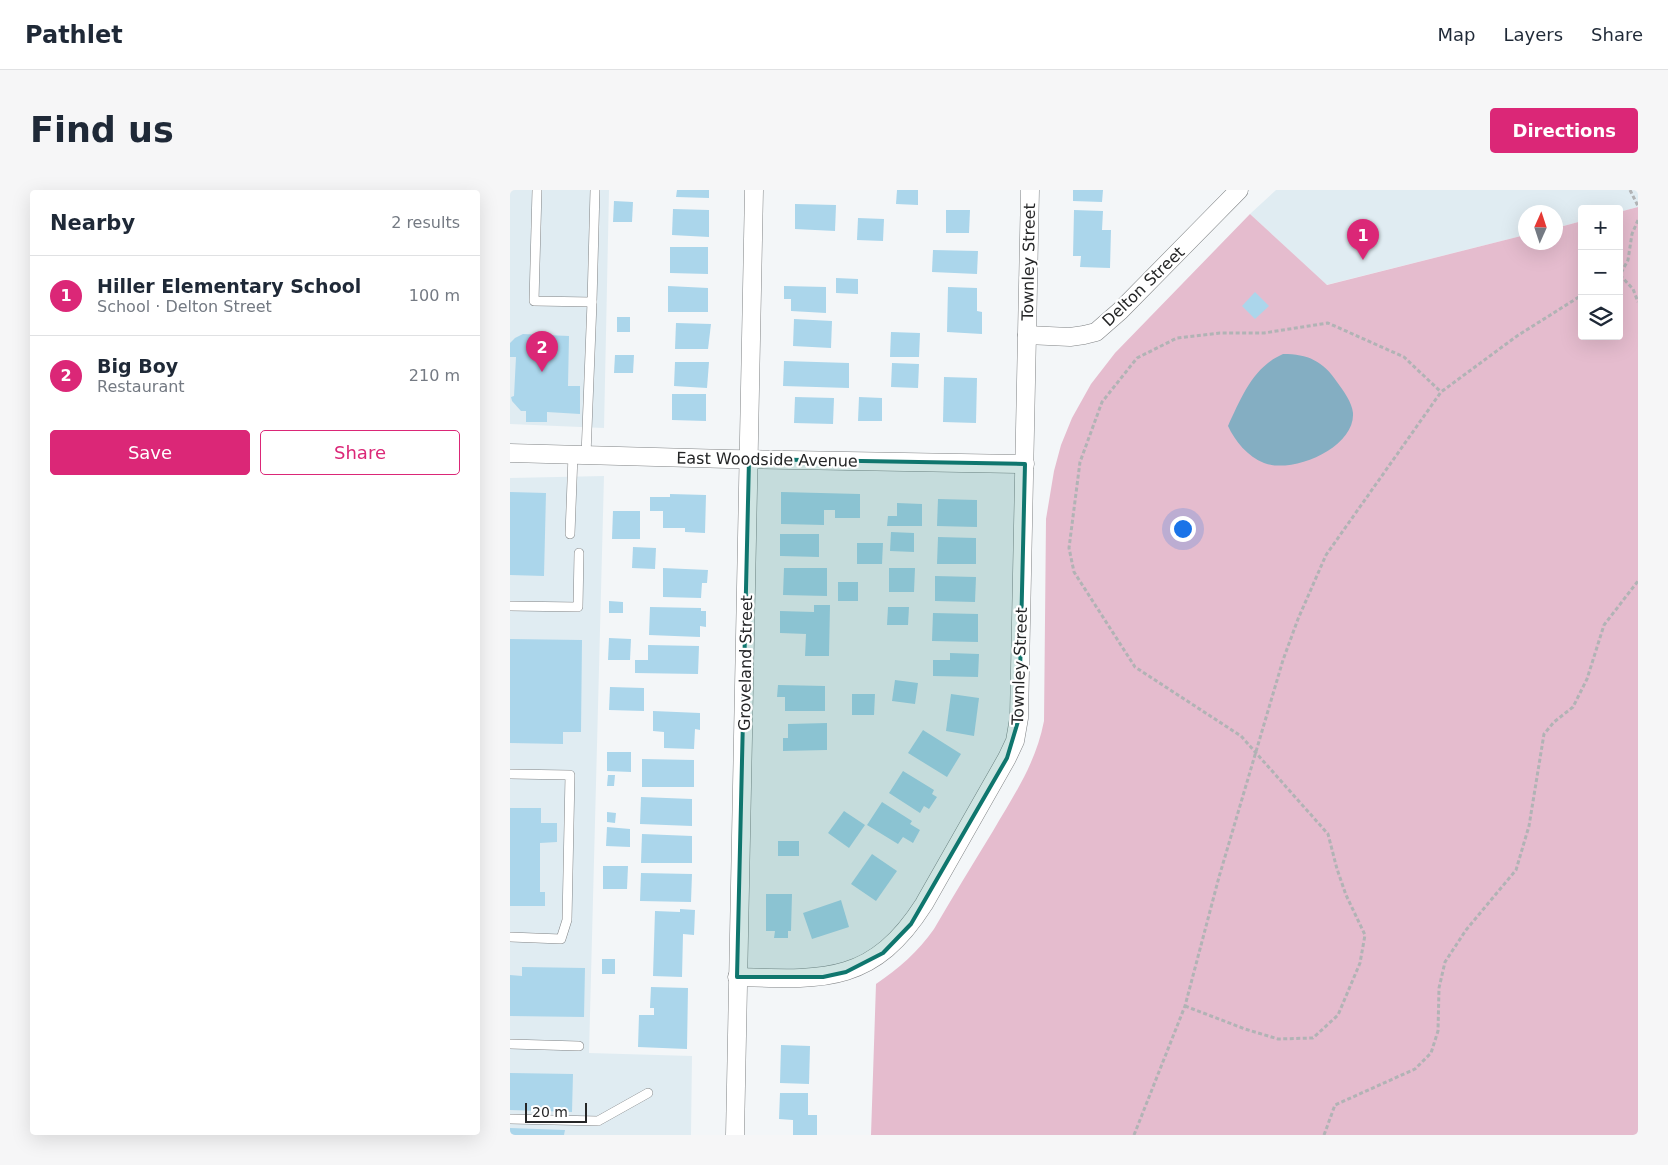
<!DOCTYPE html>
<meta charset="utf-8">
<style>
:root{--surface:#fff;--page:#f6f6f7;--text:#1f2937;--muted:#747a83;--line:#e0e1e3;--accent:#db2777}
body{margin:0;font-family:"DejaVu Sans",sans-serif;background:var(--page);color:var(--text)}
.controls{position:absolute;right:15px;top:15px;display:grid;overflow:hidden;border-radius:5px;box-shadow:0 5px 20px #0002}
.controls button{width:45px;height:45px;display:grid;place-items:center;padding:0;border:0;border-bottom:1px solid var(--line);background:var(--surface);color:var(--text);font:25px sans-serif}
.compass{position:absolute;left:1008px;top:15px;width:45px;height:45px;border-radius:50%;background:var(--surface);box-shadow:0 5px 20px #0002;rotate:3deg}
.scale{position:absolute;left:15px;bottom:12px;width:62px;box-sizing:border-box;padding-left:5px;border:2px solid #252627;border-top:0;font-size:14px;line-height:18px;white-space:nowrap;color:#252627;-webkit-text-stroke:4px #fff;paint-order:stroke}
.you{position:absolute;left:672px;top:338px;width:18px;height:18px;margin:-12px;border:4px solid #fff;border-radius:50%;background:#1a73e8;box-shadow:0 0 0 8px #1a73e833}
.badge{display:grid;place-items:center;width:32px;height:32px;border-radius:50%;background:var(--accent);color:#fff;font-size:16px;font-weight:700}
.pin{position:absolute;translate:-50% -41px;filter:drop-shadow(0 1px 2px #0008)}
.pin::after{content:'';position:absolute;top:26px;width:18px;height:15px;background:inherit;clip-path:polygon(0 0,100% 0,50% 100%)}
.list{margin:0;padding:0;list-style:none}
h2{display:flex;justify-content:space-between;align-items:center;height:65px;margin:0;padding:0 20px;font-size:21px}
h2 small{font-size:16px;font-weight:400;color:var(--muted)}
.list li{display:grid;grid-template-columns:32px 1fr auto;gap:15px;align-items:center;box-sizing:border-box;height:80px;padding:0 20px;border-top:1px solid var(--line)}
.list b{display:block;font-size:19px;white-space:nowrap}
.list p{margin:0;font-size:16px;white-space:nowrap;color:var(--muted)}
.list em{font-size:16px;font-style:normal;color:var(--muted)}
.actions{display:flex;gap:10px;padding:15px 20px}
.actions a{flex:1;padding:11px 0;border:1px solid var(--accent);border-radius:5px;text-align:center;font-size:18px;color:var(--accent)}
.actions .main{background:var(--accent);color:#fff}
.icon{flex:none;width:28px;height:28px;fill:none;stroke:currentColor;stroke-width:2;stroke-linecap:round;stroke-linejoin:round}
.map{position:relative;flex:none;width:1128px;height:945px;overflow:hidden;border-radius:5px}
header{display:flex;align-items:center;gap:30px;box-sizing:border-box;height:70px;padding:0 25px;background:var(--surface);border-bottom:1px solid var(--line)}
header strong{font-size:24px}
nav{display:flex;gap:28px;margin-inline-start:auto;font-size:18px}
.intro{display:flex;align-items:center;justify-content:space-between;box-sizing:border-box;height:120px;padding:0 30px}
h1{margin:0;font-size:35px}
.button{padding:12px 22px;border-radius:5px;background:var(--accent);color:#fff;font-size:18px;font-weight:700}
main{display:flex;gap:30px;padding:0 30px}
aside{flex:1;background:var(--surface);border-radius:5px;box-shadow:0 5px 20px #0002}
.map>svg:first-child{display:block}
</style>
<header>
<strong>Pathlet</strong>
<nav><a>Map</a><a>Layers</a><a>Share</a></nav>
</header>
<div class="intro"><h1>Find us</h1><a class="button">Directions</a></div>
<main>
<aside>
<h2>Nearby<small>2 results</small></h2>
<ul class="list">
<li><span class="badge">1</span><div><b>Hiller Elementary School</b><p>School · Delton Street</p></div><em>100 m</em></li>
<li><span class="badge">2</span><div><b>Big Boy</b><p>Restaurant</p></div><em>210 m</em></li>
</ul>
<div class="actions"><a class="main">Save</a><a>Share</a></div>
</aside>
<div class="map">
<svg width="1128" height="945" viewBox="0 0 1128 945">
<rect width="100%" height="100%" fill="#f3f6f8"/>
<g fill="#e0ecf2">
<path d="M0 0H99L94 238 0 234Z"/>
<path d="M766 0H1128V17L1109 22V19H1072V31L1046 38V22H1016L1015 45 816 95 740 24Z"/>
<path d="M94 286 79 863 182 866 181 945H0V288Z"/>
</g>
<path fill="#e5bcce" d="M1128 17V945H361L366 794C389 778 408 762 424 739 443 706 463 674 483 641 504 605 526 573 534 531L536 329 544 281 551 255 562 228 581 194 605 163 740 24 817 95 1015 45 1016 52H1046V38L1072 31V146H1109V22Z"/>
<path fill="#84aec2" d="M773 164C798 164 813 171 827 192 833 200 842 212 843 223 845 258 782 284 754 273 738 267 725 251 718 236 731 208 743 177 773 164Z"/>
<g fill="#abd6eb">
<path d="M167 0H199V8L166 7Z"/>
<path d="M387 0H408V15L386 14Z"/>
<path d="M563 0H593L592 12 563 11Z"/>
<path d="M104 11 123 12 122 32H103Z"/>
<path d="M285 14 326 15 325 41 285 39Z"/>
<path d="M163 19 199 20V47L162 45Z"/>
<path d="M436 20H460L459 43H436Z"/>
<path d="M564 20 593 21 592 40H601L600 78 570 77 571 66H563Z"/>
<path d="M348 28 374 29 373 51 347 50Z"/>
<path d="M160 57H198V84L160 83Z"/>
<path d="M423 60 468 61 467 84 422 82Z"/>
<path d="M326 88 348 89V104L326 103Z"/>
<path d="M158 96 198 98V122H158Z"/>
<path d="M274 96 316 97V123L281 121V109H274Z"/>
<path d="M438 97 467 98V121L472 122V144L437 142Z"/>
<path d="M745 102 759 116 745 129 732 116Z"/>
<rect x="107" y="127" width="13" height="15"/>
<path d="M284 129 322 131 321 158 283 156Z"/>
<path d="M166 133 201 134 198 159H165Z"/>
<path d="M381 142 410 143 409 167H380Z"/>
<path d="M13 144 59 146 58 196H70V224L37 222V232H16V221H11L2 211 1 207 4 206 6 167H0V153L5 148Z"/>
<path d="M105 165H124L123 183H104Z"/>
<path d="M274 171 339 173V198L273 196Z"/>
<path d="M165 172H199L197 198 164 196Z"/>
<path d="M382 173 409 174 408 198 381 197Z"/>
<path d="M434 187 467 188 466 233 433 232Z"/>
<path d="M162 204H196V231L162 230Z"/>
<path d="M285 207 324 208 323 234 284 233Z"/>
<path d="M349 207 372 208V231H348Z"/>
<path d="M0 302 36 303 34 386 0 385Z"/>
<path d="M271 302 350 304V328H325V320H314V335L271 334Z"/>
<path d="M160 304 196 305 195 343 175 342V338H153V321H140V307H160Z"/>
<path d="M428 309 467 310V337L427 336Z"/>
<path d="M387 313 412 314V336H377L378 326H387Z"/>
<path d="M103 321H130V349H102Z"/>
<path d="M381 342 404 343V362L380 361Z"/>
<path d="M270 344H309V367L270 366Z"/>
<path d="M428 347 466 348V374H427Z"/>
<path d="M347 353H373L372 374H347Z"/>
<path d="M123 357 146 358 145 379 122 378Z"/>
<path d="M153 378 198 380 197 393H192L191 408 153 407Z"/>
<path d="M274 378H317V406L273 405Z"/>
<path d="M379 378H405L404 402H379Z"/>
<path d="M425 386 466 387 465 412 425 411Z"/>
<rect x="328" y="392" width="20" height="19"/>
<path d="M99 411 113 412V423H99Z"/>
<path d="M304 415H320L319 466H295L296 444 270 443V421L304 422Z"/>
<path d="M140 417 191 418V421H196V437L190 436V447L139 445Z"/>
<path d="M378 417H399L398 435H377Z"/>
<path d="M423 423 468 424V452L422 451Z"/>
<path d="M99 448 121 449 120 470H98Z"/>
<path d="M0 449 72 450 71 542H53V554L0 553Z"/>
<path d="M138 455 189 456 188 484 125 483V470H138Z"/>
<path d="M440 463 469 464 468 487 423 486V470H440Z"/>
<path d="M385 490 408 493 405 514 382 511Z"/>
<path d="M268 495 315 496V521H275V507H267Z"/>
<path d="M100 497 134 498V521L99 520Z"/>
<path d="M342 504H365L364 525H342Z"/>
<path d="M441 504 469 508 464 546 436 541Z"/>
<path d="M143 521 190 523V540L185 539 184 559 154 558V542L143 541Z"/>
<path d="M317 533V560L273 561V548H278V534Z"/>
<path d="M413 540 451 564 437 587 398 563Z"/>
<path d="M97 562H121V582L97 581Z"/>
<path d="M132 569 184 570V597H132Z"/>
<path d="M393 581 424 600 422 604 427 607 419 619 414 616 410 623 379 603Z"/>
<path d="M98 585H105L104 596H97Z"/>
<path d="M131 607 182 609V636L130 634Z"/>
<path d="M372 612 402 631 400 634 410 640 403 653 393 647 388 654 357 635Z"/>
<path d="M0 618H31V633H47V652L30 653V702H35V716H0Z"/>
<path d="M334 621 355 635 339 658 318 643Z"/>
<path d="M97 622 106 623 105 633 97 632Z"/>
<path d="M97 637 120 639V657L96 656Z"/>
<path d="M132 644 182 646V673H131Z"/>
<rect x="268" y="651" width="21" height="15"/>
<path d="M362 664 387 681 366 711 341 694Z"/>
<path d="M93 676H118L117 699H93Z"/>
<path d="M131 683 182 684 181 712 130 711Z"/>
<path d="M256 704H282L281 741H278V748H264L265 741H256Z"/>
<path d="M331 710 339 737 302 749 293 723Z"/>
<path d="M170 719 185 720 184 745 173 744 172 787 143 786 145 721 170 722Z"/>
<rect x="92" y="769" width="13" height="15"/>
<path d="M12 777 75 778 74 827 0 826V785L12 786Z"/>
<path d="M141 797 178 798 177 859 128 857 129 825H144V818H140Z"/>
<path d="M271 855 300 856 299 894 270 893Z"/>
<path d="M0 883 63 884 62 922 0 920Z"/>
<path d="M270 903H298V925H307V945H283V930L269 929Z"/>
<path d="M0 938 55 940 54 945H0Z"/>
</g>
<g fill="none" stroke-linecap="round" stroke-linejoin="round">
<defs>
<g id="service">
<path d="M27 0 24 111 82 112 85 0"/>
<path d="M76 265 82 112"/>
<path d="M60 344 63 265"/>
<path d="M0 416 68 417 69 363"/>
<path d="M0 584 60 585 57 730 51 749 0 747"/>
<path d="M0 854 69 856"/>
<path d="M0 929 88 931 138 903"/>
</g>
<g id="minor">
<path d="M517 145 560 147 574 145 586 142 610 121 729 0"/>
<path d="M0 263 218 269 515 274"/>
<path d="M227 787C314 790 363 794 414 714L497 568 505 551 509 528 520 0"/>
<path d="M225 945 244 0"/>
</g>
</defs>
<use href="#service" stroke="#818486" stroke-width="10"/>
<use href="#minor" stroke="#818486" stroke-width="19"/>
<g stroke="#b1b3b5" stroke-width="3" stroke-dasharray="4 2.5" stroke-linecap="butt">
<path d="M1120 0 1128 16"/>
<path d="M1128 30 1122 44 1118 70 1110 85 1123 99 1128 112"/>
<path d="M675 816 735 839 768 849 803 848 828 825 850 773 855 745 836 705 827 679 818 644 731 546 625 477 564 382 559 358 570 272 592 212 627 168 667 148 710 143H754L818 133 894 167 931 202"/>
<path d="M624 945 675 816 709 687 773 470 788 429 816 365 931 202 1007 146 1072 105"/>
<path d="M814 945 825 915 905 879 921 863 928 841 929 798 935 772 956 740 1006 680 1019 636 1034 544 1044 532 1063 517 1077 489 1094 435 1128 391"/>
</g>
<use href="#service" stroke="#fff" stroke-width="9"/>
<use href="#minor" stroke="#fff" stroke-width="18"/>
</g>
<path fill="#0f766e" fill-opacity="0.2" stroke="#0f766e" stroke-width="4" stroke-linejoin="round" d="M239 269 515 274 509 528 497 568 401 734 373 763 336 782 313 787H227Z"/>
<g text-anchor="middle" stroke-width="4.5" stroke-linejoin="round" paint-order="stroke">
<g font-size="16" fill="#252627" stroke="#fff">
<text transform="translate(518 72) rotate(-89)" y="6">Townley Street</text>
<text transform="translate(633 96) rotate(-44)" y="6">Delton Street</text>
<text transform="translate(257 269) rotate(1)" y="6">East Woodside Avenue</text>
<text transform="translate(235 473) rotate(-89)" y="6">Groveland Street</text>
<text transform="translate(509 476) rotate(-88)" y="6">Townley Street</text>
</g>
</g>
</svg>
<div class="controls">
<button>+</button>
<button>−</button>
<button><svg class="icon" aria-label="layers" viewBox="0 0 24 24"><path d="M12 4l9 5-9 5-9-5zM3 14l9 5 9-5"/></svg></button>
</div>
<svg class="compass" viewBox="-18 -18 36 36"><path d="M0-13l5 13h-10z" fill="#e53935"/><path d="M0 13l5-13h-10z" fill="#747a83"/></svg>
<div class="scale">20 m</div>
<div class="you"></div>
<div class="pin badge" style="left:853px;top:70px">1</div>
<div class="pin badge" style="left:32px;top:182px">2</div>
</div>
</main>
